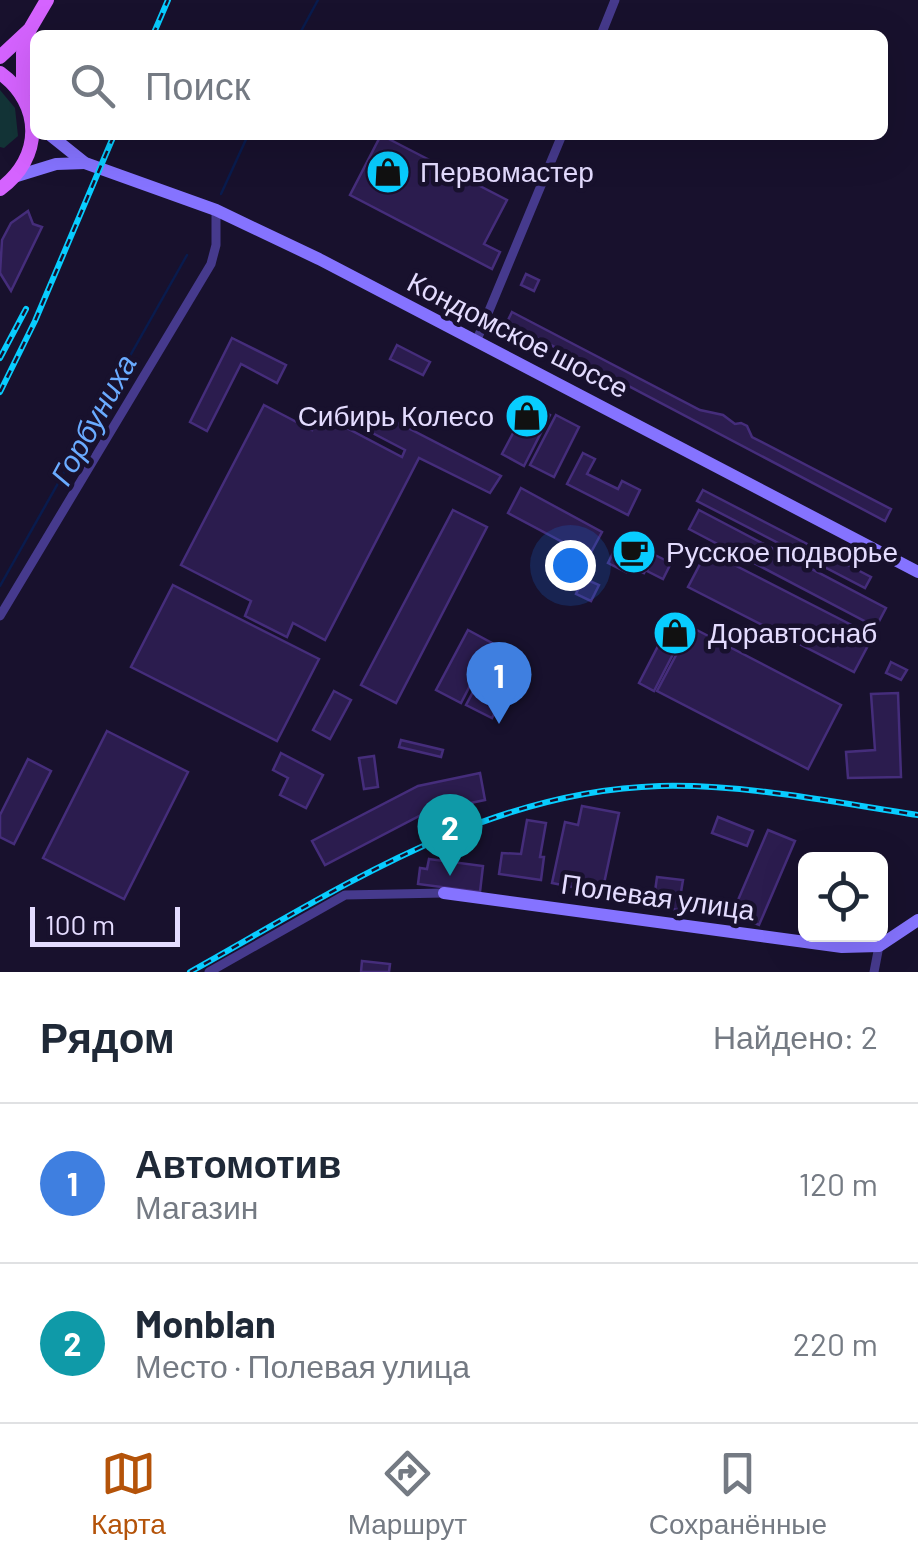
<!DOCTYPE html>
<html lang="ru">
<meta charset="utf-8">
<style>
:root{--surface:#fff;--page:#f6f6f7;--text:#1f2937;--muted:#747a83;--line:#e0e1e3;--accent:#b45309}
body{margin:0;font-family:Barlow,sans-serif;background:var(--page);color:var(--text)}
.controls{position:absolute;right:30px;bottom:30px;display:grid;overflow:hidden;border-radius:15px;box-shadow:0 10px 40px #0002}
.controls button{width:90px;height:90px;display:grid;place-items:center;padding:0;border:0;border-bottom:2px solid var(--line);background:var(--surface);color:var(--text);font:50px sans-serif}
.scale{position:absolute;left:30px;bottom:25px;width:150px;box-sizing:border-box;padding-left:10px;border:5px solid #e4dcff;border-top:0;font-size:28px;line-height:35px;white-space:nowrap;color:#e4dcff;-webkit-text-stroke:8px #18112d;paint-order:stroke}
.you{position:absolute;left:570px;top:565px;width:35px;height:35px;margin:-25px;border:8px solid #fff;border-radius:50%;background:#1a73e8;box-shadow:0 0 0 15px #1a73e833}
.badge{display:grid;place-items:center;width:65px;height:65px;border-radius:50%;background:var(--accent);color:#fff;font-size:32px;font-weight:700}
.pin{position:absolute;translate:-50% -82px;filter:drop-shadow(0 2px 5px #0008)}
.pin::after{content:'';position:absolute;top:52px;width:35px;height:30px;background:inherit;clip-path:polygon(0 0,100% 0,50% 100%)}
.list{margin:0;padding:0;list-style:none}
h2{display:flex;justify-content:space-between;align-items:center;height:130px;margin:0;padding:0 40px;font-size:42px}
h2 small{font-size:32px;font-weight:400;color:var(--muted)}
.list li{display:grid;grid-template-columns:65px 1fr auto;gap:30px;align-items:center;box-sizing:border-box;height:160px;padding:0 40px;border-top:2px solid var(--line)}
.list b{display:block;font-size:38px;white-space:nowrap}
.list p{margin:0;font-size:32px;white-space:nowrap;color:var(--muted)}
.list em{font-size:32px;font-style:normal;color:var(--muted)}
.icon{flex:none;width:55px;height:55px;fill:none;stroke:currentColor;stroke-width:2;stroke-linecap:round;stroke-linejoin:round}
.map{position:relative;flex:none;width:918px;height:972px;overflow:hidden}
.search{position:absolute;background:var(--surface);box-shadow:0 10px 40px #0002;left:30px;right:30px;top:30px;height:110px;display:flex;align-items:center;gap:25px;box-sizing:border-box;padding:0 35px;border-radius:15px;color:var(--muted);font-size:38px}
.sheet{height:450px;background:var(--surface)}
nav{display:flex;justify-content:space-around;align-items:center;box-sizing:border-box;height:140px;border-top:2px solid var(--line);background:var(--surface);font-size:28px;color:var(--muted)}
nav a{display:grid;justify-items:center;gap:5px}
nav .on{color:var(--accent)}
.map>svg:first-child{display:block}
</style>
<div class="map">
<svg width="918" height="972" viewBox="0 0 918 972">
<rect width="100%" height="100%" fill="#18112d"/>
<path fill="#133437" d="M0 90 15 108 18 136 4 148 0 147Z"/>
<g fill="none" stroke-linecap="round" stroke-linejoin="round">
<g stroke="#091b4d" stroke-width="2.5">
<path d="M299 35 318 0"/>
<path d="M221 194 248 135"/>
<path d="M0 586 187 255"/>
</g>
</g>
<g fill="#2b1c4e" stroke="#452d7b" stroke-width="2.5">
<path d="M381 135 507 200 484 244 500 252 492 269 350 195Z"/>
<path d="M28 211 33 224 42 227 11 291 0 273 2 240 11 223Z"/>
<path d="M526 274 539 280 534 291 521 285Z"/>
<path d="M512 312 700 410 723 415 735 424 741 423 747 426 752 437 891 509 885 521 507 322Z"/>
<path d="M232 338 286 365 277 383 241 364 207 431 190 422Z"/>
<path d="M397 345 430 362 423 375 390 359Z"/>
<path d="M529 403 550 415 524 466 502 454Z"/>
<path d="M264 405 312 430 320 414 402 457 405 450 361 427 371 409 501 476 490 493 419 458 325 640 293 623 287 637 245 616 251 601 181 565Z"/>
<path d="M556 415 579 427 554 477 530 465Z"/>
<path d="M583 453 595 459 587 474 618 489 622 481 640 490 628 515 567 484Z"/>
<path d="M521 488 602 532 589 556 508 513Z"/>
<path d="M703 490 871 577 865 588 697 501Z"/>
<path d="M453 510 487 527 396 703 361 685Z"/>
<path d="M699 510 886 608 876 627 689 529Z"/>
<path d="M620 539 653 556 644 573 629 566 626 572 608 563Z"/>
<path d="M707 551 873 636 854 672 688 587Z"/>
<path d="M655 555 671 563 663 579 647 571Z"/>
<path d="M583 578 599 585 591 601 576 594Z"/>
<path d="M173 585 319 659 277 741 131 667Z"/>
<path d="M673 617 688 625 654 691 639 683Z"/>
<path d="M691 627 841 705 808 769 657 691Z"/>
<path d="M468 630 492 643 461 703 436 690Z"/>
<path d="M498 645 523 658 492 718 466 705Z"/>
<path d="M891 662 907 670 901 680 886 673Z"/>
<path d="M334 691 351 700 330 739 313 730Z"/>
<path d="M898 693 901 777 848 778 846 752 875 750 871 694Z"/>
<path d="M107 731 188 772 124 899 43 858Z"/>
<path d="M401 740 443 750 441 757 399 747Z"/>
<path d="M281 753 323 775 306 808 280 795 288 778 273 770Z"/>
<path d="M374 756 378 787 364 789 359 758Z"/>
<path d="M28 759 51 771 14 844 0 837V815Z"/>
<path d="M480 773 485 800 427 812 325 865 312 841 418 786Z"/>
<path d="M582 806 619 813 602 893 552 883 565 822 578 825Z"/>
<path d="M718 817 753 831 747 846 712 833Z"/>
<path d="M527 820 546 823 540 857H544L541 880 499 874 502 853 521 854Z"/>
<path d="M768 830 795 841 759 925 732 914Z"/>
<path d="M429 859 483 866 480 892 418 884 420 868 427 869Z"/>
<path d="M657 877 683 880 678 910 653 906Z"/>
<path d="M362 961 390 964 389 972H361Z"/>
</g>
<g fill="none" stroke-linecap="round" stroke-linejoin="round">
<g stroke="#463a8d" stroke-width="9">
<path d="M601 35 615 0"/>
<path d="M476 342 562 135"/>
<path d="M0 616 211 264 216 245V210"/>
<path d="M209 972 345 895 444 893"/>
<path d="M874 972 879 946"/>
</g>
<g stroke="#8573ff" stroke-width="12">
<path d="M50 135 85 163 216 210 319 259 918 572"/>
<path d="M17 176 56 164 85 163"/>
<path d="M444 893 842 947 879 946 918 920"/>
</g>
<g stroke="#d563ff" stroke-width="14">
<path d="M0 57 30 29 47 0"/>
<path d="M0 73C43 104 43 158 0 189"/>
<path d="M23 95V53L29 32"/>
</g>
<defs>
<g id="rail">
<path d="M153 35 168 0"/>
<path d="M0 358 26 309"/>
<path d="M0 392 35 321 114 135"/>
<path d="M190 972C339 889 484 791 660 786 746 784 833 802 918 815"/>
</g>
</defs>
<use href="#rail" stroke="#08cdff" stroke-width="6"/>
<use href="#rail" stroke="#18112d" stroke-width="2.5" stroke-dasharray="8" stroke-linecap="butt"/>
</g>
<defs>
<symbol id="shop-disc" viewBox="-11 -11 22 22"><circle r="9.5" fill="#08cdff" stroke="#18112d"/><path d="M-5-2.5h2.3a2.7 3.5 0 0 1 5.4 0H5L5.5 6h-11ZM-1.5-2.5h3a1.5 2.3 0 0 0-3 0Z" fill="#111"/></symbol>
<symbol id="cafe-disc" viewBox="-11 -11 22 22"><circle r="9.5" fill="#08cdff" stroke="#18112d"/><path d="M-5.5-4.5H6V0H3Q3 3.5 0 3.5H-2.5Q-5.5 3.5-5.5 0ZM3-3.2v2h1.7v-2ZM-6 4.5H4V6H-6Z" fill="#111"/></symbol>
</defs>
<g fill-rule="evenodd">
<use href="#shop-disc" x="363" y="147" width="50" height="50"/>
<use href="#shop-disc" x="502" y="391" width="50" height="50"/>
<use href="#cafe-disc" x="609" y="527" width="50" height="50"/>
<use href="#shop-disc" x="650" y="608" width="50" height="50"/>
</g>
<g text-anchor="middle" stroke-width="9" stroke-linejoin="round" paint-order="stroke">
<g font-size="28" fill="#e4dcff" stroke="#18112d" text-anchor="start">
<text x="420" y="182">Первомастер</text>
<text x="494" y="426" text-anchor="end">Сибирь Колесо</text>
<text x="666" y="562">Русское подворье</text>
<text x="708" y="643">Доравтоснаб</text>
</g>
<g font-size="28" fill="#e4dcff" stroke="#18112d">
<text transform="translate(518 335) rotate(27)" y="10">Кондомское шоссе</text>
<text transform="translate(658 897) rotate(8)" y="10">Полевая улица</text>
</g>
<g font-size="30" font-style="italic" fill="#6aabff" stroke="#18112d">
<text transform="translate(94 420) rotate(-61)" y="10">Горбуниха</text>
</g>
</g>
</svg>
<div class="controls">
<button><svg class="icon" aria-label="locate" viewBox="0 0 24 24"><circle cx="12" cy="12" r="6"/><path d="M12 2v4M12 18v4M2 12h4M18 12h4"/></svg></button>
</div>
<div class="scale">100 m</div>
<div class="you"></div>
<div class="pin badge" style="left:499px;top:724px;background:#3f7fe0">1</div>
<div class="pin badge" style="left:450px;top:876px;background:#0f9aa8">2</div>
<div class="search"><svg class="icon" aria-label="search" viewBox="0 0 24 24"><circle cx="10" cy="10" r="6"/><path d="M15 15l6 6"/></svg>Поиск</div>
</div>
<section class="sheet">
<h2>Рядом<small>Найдено: 2</small></h2>
<ul class="list">
<li><span class="badge" style="background:#3f7fe0">1</span><div><b>Автомотив</b><p>Магазин</p></div><em>120 m</em></li>
<li><span class="badge" style="background:#0f9aa8">2</span><div><b>Monblan</b><p>Место · Полевая улица</p></div><em>220 m</em></li>
</ul>
</section>
<nav>
<a class="on"><svg class="icon" aria-label="map" viewBox="0 0 24 24"><path d="M3 6l6-2 6 2 6-2v14l-6 2-6-2-6 2zM9 4v14M15 6v14"/></svg>Карта</a>
<a><svg class="icon" aria-label="directions" viewBox="0 0 24 24"><path d="M12 3l9 9-9 9-9-9zM9 14v-3h6M13 9l2 2-2 2"/></svg>Маршрут</a>
<a><svg class="icon" aria-label="saved" viewBox="0 0 24 24"><path d="M7 4h10v16l-5-4-5 4z"/></svg>Сохранённые</a>
</nav>
